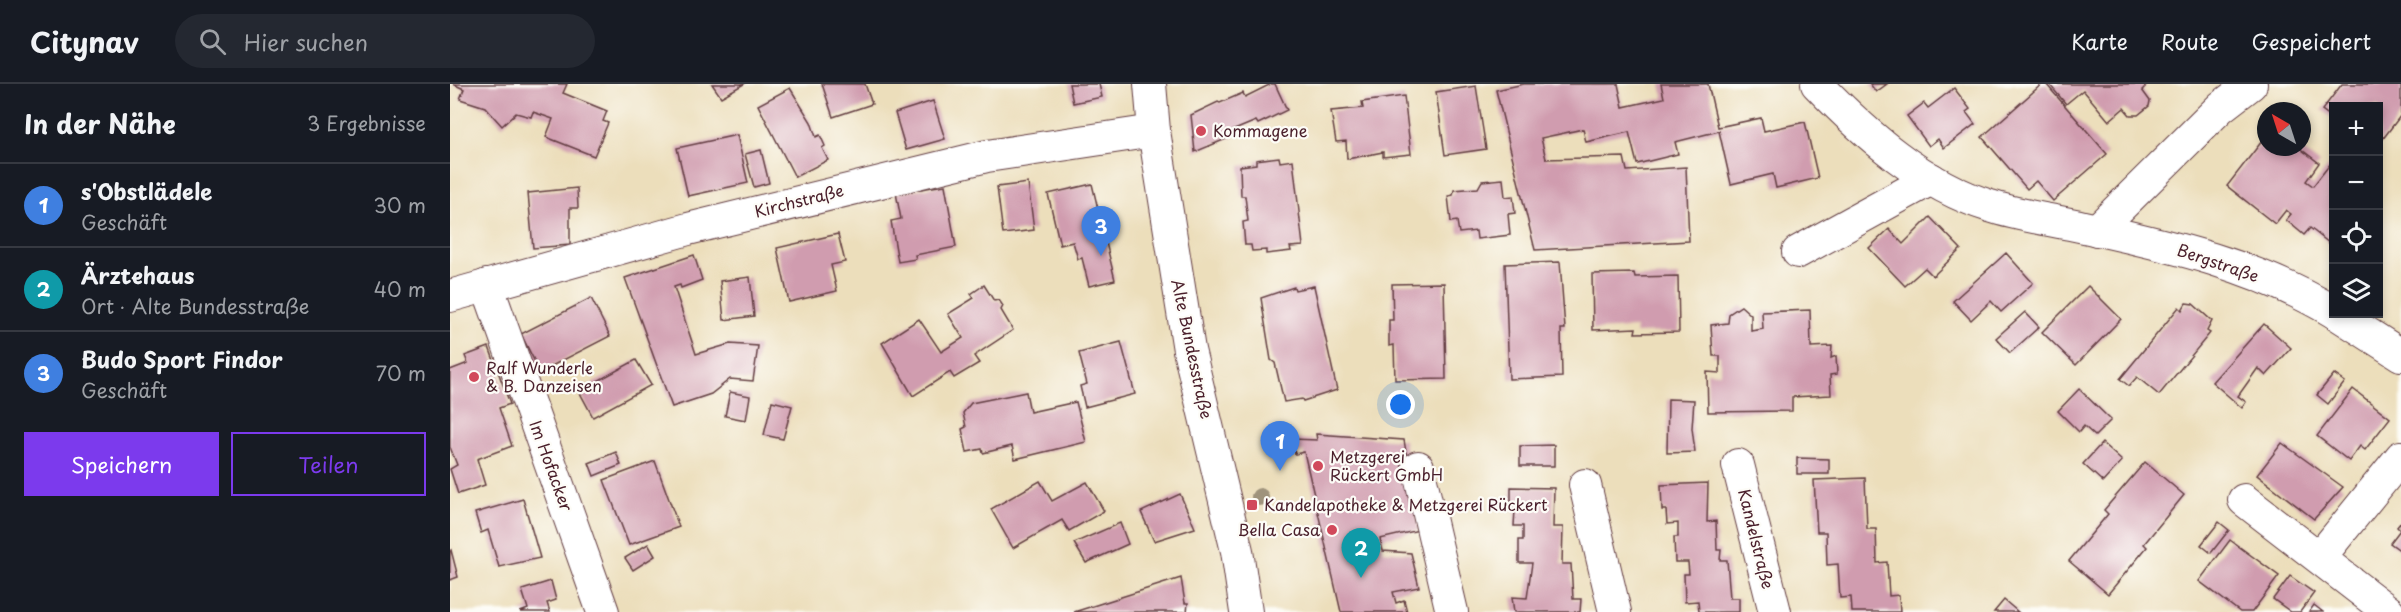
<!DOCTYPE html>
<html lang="de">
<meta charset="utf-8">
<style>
:root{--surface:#171b24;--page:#242831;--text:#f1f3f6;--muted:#9ea1a6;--line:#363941;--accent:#7c3aed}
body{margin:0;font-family:"Playpen Sans",sans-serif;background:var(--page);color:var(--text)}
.controls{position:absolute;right:18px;top:18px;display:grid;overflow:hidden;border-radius:0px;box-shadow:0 3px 9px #0003}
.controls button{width:54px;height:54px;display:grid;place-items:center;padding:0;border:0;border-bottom:2px solid var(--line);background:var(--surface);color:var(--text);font:30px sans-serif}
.compass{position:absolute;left:1807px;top:18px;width:54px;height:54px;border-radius:50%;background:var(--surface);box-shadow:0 3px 9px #0003;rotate:321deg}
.you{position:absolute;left:951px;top:321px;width:21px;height:21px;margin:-15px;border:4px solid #fff;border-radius:50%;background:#1a73e8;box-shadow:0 0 0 9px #1a73e833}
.badge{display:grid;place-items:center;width:39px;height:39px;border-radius:50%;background:var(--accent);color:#fff;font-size:20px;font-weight:700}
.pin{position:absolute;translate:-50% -50px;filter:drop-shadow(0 2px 3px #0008)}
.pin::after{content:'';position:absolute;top:32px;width:21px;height:18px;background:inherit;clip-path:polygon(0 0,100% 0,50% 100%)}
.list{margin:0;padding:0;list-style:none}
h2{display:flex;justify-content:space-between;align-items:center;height:78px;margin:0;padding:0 24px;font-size:26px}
h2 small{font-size:20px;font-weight:400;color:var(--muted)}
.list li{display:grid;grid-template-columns:39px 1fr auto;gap:18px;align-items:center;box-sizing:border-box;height:84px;padding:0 24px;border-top:2px solid var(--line)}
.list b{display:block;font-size:22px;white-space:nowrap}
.list p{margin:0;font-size:20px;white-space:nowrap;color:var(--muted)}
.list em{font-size:20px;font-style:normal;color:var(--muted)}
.actions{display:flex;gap:12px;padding:18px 24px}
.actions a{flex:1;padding:14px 0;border:2px solid var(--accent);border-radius:0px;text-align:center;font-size:21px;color:var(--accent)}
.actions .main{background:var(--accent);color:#fff}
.icon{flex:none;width:33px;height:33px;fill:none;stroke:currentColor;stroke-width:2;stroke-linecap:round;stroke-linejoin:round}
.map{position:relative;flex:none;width:1951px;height:528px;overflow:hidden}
header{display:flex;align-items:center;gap:36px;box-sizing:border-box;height:84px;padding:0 30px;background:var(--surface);border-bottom:2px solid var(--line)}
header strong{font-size:28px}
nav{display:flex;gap:33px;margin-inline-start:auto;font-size:21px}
.search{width:420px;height:54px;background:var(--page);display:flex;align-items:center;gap:15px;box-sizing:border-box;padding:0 21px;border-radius:33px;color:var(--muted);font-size:22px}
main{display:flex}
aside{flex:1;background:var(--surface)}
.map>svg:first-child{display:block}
</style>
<header>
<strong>Citynav</strong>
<div class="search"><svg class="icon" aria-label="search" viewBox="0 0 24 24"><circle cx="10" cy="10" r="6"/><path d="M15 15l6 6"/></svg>Hier suchen</div>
<nav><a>Karte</a><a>Route</a><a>Gespeichert</a></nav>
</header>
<main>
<aside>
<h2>In der Nähe<small>3 Ergebnisse</small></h2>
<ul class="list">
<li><span class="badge" style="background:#3f7fe0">1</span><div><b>s'Obstlädele</b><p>Geschäft</p></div><em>30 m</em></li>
<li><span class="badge" style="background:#0f9aa8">2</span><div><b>Ärztehaus</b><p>Ort · Alte Bundesstraße</p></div><em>40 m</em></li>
<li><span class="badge" style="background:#3f7fe0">3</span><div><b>Budo Sport Findor</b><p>Geschäft</p></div><em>70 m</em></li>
</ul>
<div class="actions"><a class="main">Speichern</a><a>Teilen</a></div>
</aside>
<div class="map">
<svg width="1951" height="528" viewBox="0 0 1951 528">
<rect width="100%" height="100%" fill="#fdfcf7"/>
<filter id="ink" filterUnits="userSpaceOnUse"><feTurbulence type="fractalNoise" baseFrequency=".0167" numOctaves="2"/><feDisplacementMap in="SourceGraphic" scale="12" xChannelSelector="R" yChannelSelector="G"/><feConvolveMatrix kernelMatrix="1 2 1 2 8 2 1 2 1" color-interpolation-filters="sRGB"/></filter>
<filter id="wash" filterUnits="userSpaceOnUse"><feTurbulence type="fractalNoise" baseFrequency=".008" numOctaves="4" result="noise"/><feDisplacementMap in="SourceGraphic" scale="24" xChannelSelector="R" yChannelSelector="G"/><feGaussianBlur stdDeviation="1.35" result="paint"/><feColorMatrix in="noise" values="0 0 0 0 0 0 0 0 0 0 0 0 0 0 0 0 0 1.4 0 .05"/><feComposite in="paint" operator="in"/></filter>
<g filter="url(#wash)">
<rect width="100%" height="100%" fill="#ecdebb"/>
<g id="blocks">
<g fill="#d09caf">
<path d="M3 0H117L113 9 157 27 153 37 158 39 144 72 96 53 103 35 83 28 81 33 66 29 52 42 35 23 10 15 14 5Z"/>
<path d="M262 0H294L271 13Z"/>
<path d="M372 0H415L422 20 383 33Z"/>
<path d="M619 0H649L652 13 623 19Z"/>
<path d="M821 0H825L837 26 808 40 806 37 782 47 783 52 745 68 741 31 768 18 770 19 793 9 795 13Z"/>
<path d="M1074 0H1168L1173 23 1214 14 1211 0H1258L1268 43 1311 34 1314 47 1355 38 1368 94 1326 104 1323 90 1281 100 1269 47 1225 58 1228 70 1187 80 1179 48 1136 58 1133 45 1091 54 1096 75 1174 73 1177 87 1236 83 1239 157 1085 166 1046 6Z"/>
<path d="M1420 0H1437L1426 8Z"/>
<path d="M1592 0H1596L1657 70 1603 117 1586 97 1577 105 1532 53Z"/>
<path d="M1599 0H1693L1696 2 1692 6 1700 17 1699 22 1688 31H1680L1674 24 1659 37 1633 6 1616 20Z"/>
<path d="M1892 0H1951V31L1929 60V22H1884V35L1872 26Z"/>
<path d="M1026 2 1036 65 995 71 986 8Z"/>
<path d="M340 4 361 38 366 53 370 51 375 62 372 64 378 76 345 93 308 21Z"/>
<path d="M1504 4 1520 25 1516 28 1525 40 1494 64 1488 55 1479 62 1457 32 1474 19 1478 24Z"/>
<path d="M954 12 961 70 933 73V68L897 75 896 57 886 58 881 27 913 24 912 18Z"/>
<path d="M483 17 495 55 456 66 445 29Z"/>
<path d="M287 51 298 99 238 112 227 64Z"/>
<path d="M1816 52V63H1848L1869 79 1856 97 1863 102 1881 79 1884 81V163L1860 144 1854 151 1836 136 1841 130 1836 126 1825 140 1777 102Z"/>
<path d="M311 66 319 99 304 103 295 70Z"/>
<path d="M829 73 830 78 843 76 853 162 840 163 841 167 816 170V166L802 167 801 161H795L793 138 798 137 795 112H791L790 82 806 80V76Z"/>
<path d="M1053 95 1055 113 1063 112 1065 129 1058 130 1060 151 1027 155 1026 147 1009 149 1007 137 1001 138 998 112 1003 111 1004 106 1028 104 1032 97Z"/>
<path d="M578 99 584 146 553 150 547 103Z"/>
<path d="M642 100 665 196 639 202 632 174 628 175 623 158 610 161 598 110Z"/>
<path d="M495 101 506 163 465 171 466 175 448 178 441 137 451 135 446 109Z"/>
<path d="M127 104 128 124H120V161L83 164 78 109Z"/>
<path d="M1480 133 1511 165 1483 192 1475 184 1455 202 1419 164 1439 145 1453 160Z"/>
<path d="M388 150 395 178 381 181 387 207 339 218 327 164Z"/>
<path d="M1556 169 1583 199 1551 228 1541 217 1521 236 1503 217Z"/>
<path d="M244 171 252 196 231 204 230 201 224 203 246 270 280 260 308 262 303 297 280 295 261 310 222 323 175 194Z"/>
<path d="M1110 178 1115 245H1111L1112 293 1059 295 1055 180Z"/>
<path d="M1184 189 1185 193 1228 192 1229 248 1185 249 1186 244 1143 246 1142 190Z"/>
<path d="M300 193 304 232 274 236 270 197Z"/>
<path d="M994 199 996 295 945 296 944 261 939 262V236H943L942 200Z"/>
<path d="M534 201 544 217 549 216 553 222 551 226 563 246 524 272 529 279 504 294 500 288 463 312 432 259 469 235 491 268 513 254 498 230 524 214 521 210Z"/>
<path d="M864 202 887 306 853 317 852 315 834 318 825 279 821 276 811 214 844 203 845 206Z"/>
<path d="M1638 202 1671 235 1626 281 1592 248Z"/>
<path d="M141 214 160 252 90 288 71 250Z"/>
<path d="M1736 219 1743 220 1762 237 1757 247 1760 249 1709 311 1687 293 1679 302 1670 295 1729 223 1732 226Z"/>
<path d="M1291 222 1301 231V247L1313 245 1312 228 1360 226 1361 263 1382 262 1381 274 1386 272 1387 290 1380 291 1381 311 1342 313V327L1258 328 1257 288 1270 289V272H1263L1261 241 1278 239 1279 230Z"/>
<path d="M1575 228 1589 243 1560 269 1546 254Z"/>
<path d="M1814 240 1841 264 1816 292 1808 284 1788 312 1796 318 1792 324 1762 298Z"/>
<path d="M671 258 685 310 635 323 630 302 637 300 629 269Z"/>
<path d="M39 263 60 320 49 324 62 362 27 375 35 401 8 410 0 385 7 381 0 363V286L18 279 15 272Z"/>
<path d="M186 276 201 301 143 333 129 307Z"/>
<path d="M1884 290 1895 298 1878 320 1867 311Z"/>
<path d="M1629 305 1661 336 1645 352 1634 342 1629 348 1608 327Z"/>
<path d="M1903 305 1940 334 1915 366 1910 362 1899 377 1867 352Z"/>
<path d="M280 308 300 312 296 336 275 332Z"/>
<path d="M576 308 580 328 626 318 636 358 565 375 562 362 533 369 532 365 517 368 512 345 516 343 513 329 521 319Z"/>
<path d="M1218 315 1244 316 1242 344 1245 368 1217 369Z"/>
<path d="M322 317 342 322 333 355 314 351Z"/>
<path d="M866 350 954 356 969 446 930 455 933 467 961 469 969 503 943 508 946 519 954 516 957 528H891L854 368 845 370 842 355 867 356Z"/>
<path d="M1652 359 1672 377 1653 398 1633 380Z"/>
<path d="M1832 359 1893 403 1864 435 1807 391Z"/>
<path d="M1104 361V382H1070V362Z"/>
<path d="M166 368 171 381 144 392 139 379Z"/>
<path d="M1347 374 1379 375V390H1347Z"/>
<path d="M205 377 229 443 179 461 154 396Z"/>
<path d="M1695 378 1734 411 1694 460 1697 463 1658 510 1619 477 1658 430 1654 426Z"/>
<path d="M1415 394 1417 445H1426L1427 479 1437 478 1439 512 1449 511 1450 528H1402L1401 513 1390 514 1388 480 1377 481 1376 448H1367L1364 396Z"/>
<path d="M590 397 602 417 637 398 654 427 619 447 612 436 563 464 541 425Z"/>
<path d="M1258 399 1257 438 1266 437 1267 466H1271L1270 476H1277L1280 514H1289V528H1249L1248 517 1235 518 1234 490H1239L1238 478H1225L1224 453H1228V439L1217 440 1216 426H1212L1211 401Z"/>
<path d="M1061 403 1104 404 1103 443H1113L1112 480H1121L1123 515H1131L1130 528H1064L1062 513 1077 514 1082 479H1069V456H1073V442H1064L1065 426H1061Z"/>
<path d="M730 410 745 444 704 457 691 428Z"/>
<path d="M73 415 90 474 49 483 38 446 31 449 25 429Z"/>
<path d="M1769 438 1779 446 1761 469 1751 461Z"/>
<path d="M1951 438V467L1940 459 1950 446 1947 443Z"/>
<path d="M670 439 678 460 636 479 624 459Z"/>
<path d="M1780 456 1829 492 1802 528H1790L1749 497Z"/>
<path d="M198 460 205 472 183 486 175 474Z"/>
<path d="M1 466 8 493 0 496V467Z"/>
<path d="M1840 492 1864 509 1850 528H1841L1823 515Z"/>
<path d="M731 494 735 519H738L737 528H624Z"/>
<path d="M101 497 106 516 97 519 100 528H70L78 525 72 506Z"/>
<path d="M1554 516 1568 528H1544Z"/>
<path d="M1864 521 1873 528H1859Z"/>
</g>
</g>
</g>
<g filter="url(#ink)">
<use href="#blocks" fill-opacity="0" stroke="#623c41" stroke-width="1.5"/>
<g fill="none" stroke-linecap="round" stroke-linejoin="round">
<defs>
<g id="minor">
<path d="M700 0 704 47 739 266 787 467 796 528"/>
<path d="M1367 0C1415 50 1472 101 1540 122 1570 132 1603 136 1634 143 1719 161 1808 182 1884 228"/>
<path d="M1647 146 1771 23 1801 0"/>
<path d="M1348 168 1481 95"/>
<path d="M37 201 153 528"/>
<path d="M0 212 238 145 537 72 704 47"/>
<path d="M1887 230 1951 271"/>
<path d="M1288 381 1325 528"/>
<path d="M968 383 1002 528"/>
<path d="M1135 401 1165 528"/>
<path d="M1794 416 1939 528"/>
<path d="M1870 473 1951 373"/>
</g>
</defs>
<use href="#minor" stroke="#623c41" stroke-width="34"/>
<use href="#minor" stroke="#fff" stroke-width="32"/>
</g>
<circle fill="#9f937c" cx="810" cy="413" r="9"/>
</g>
<g fill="#d1495b" stroke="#fdfcf7" stroke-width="2">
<circle cx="751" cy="47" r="6"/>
<circle cx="24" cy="293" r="6"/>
<circle cx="868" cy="382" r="6"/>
<rect x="796" y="415" width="12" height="12" rx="3"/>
<circle cx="882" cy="446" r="6"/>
</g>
<g text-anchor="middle" stroke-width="4.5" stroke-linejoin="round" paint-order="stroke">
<g font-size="16" fill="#4a1f2b" stroke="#fdfcf7" text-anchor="start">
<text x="763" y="53">Kommagene</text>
<text x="36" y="290">Ralf Wunderle<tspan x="36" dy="18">&amp; B. Danzeisen</tspan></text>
<text x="880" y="379">Metzgerei<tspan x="880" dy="18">Rückert GmbH</tspan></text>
<text x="814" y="427">Kandelapotheke &amp; Metzgerei Rückert</text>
<text x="870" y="452" text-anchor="end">Bella Casa</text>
</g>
<g font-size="16" fill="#4a1f2b" stroke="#fdfcf7">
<text transform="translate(349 117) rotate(-14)" y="6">Kirchstraße</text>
<text transform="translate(1768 179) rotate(19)" y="6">Bergstraße</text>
<text transform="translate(742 265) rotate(78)" y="6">Alte Bundesstraße</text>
<text transform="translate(101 382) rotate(70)" y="6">Im Hofacker</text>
<text transform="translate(1306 455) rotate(76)" y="6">Kandelstraße</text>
</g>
</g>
</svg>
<div class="controls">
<button>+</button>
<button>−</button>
<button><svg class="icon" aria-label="locate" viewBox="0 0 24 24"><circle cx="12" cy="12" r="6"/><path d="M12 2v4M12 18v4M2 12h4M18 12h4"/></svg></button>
<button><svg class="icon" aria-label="layers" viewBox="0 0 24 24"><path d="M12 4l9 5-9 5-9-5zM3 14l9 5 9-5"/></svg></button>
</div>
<svg class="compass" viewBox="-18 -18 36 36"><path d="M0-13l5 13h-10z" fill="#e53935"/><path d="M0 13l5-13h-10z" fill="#9ea1a6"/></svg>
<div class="you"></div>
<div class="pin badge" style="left:830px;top:387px;background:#3f7fe0">1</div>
<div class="pin badge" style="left:911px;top:494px;background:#0f9aa8">2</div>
<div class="pin badge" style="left:651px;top:172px;background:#3f7fe0">3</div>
</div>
</main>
